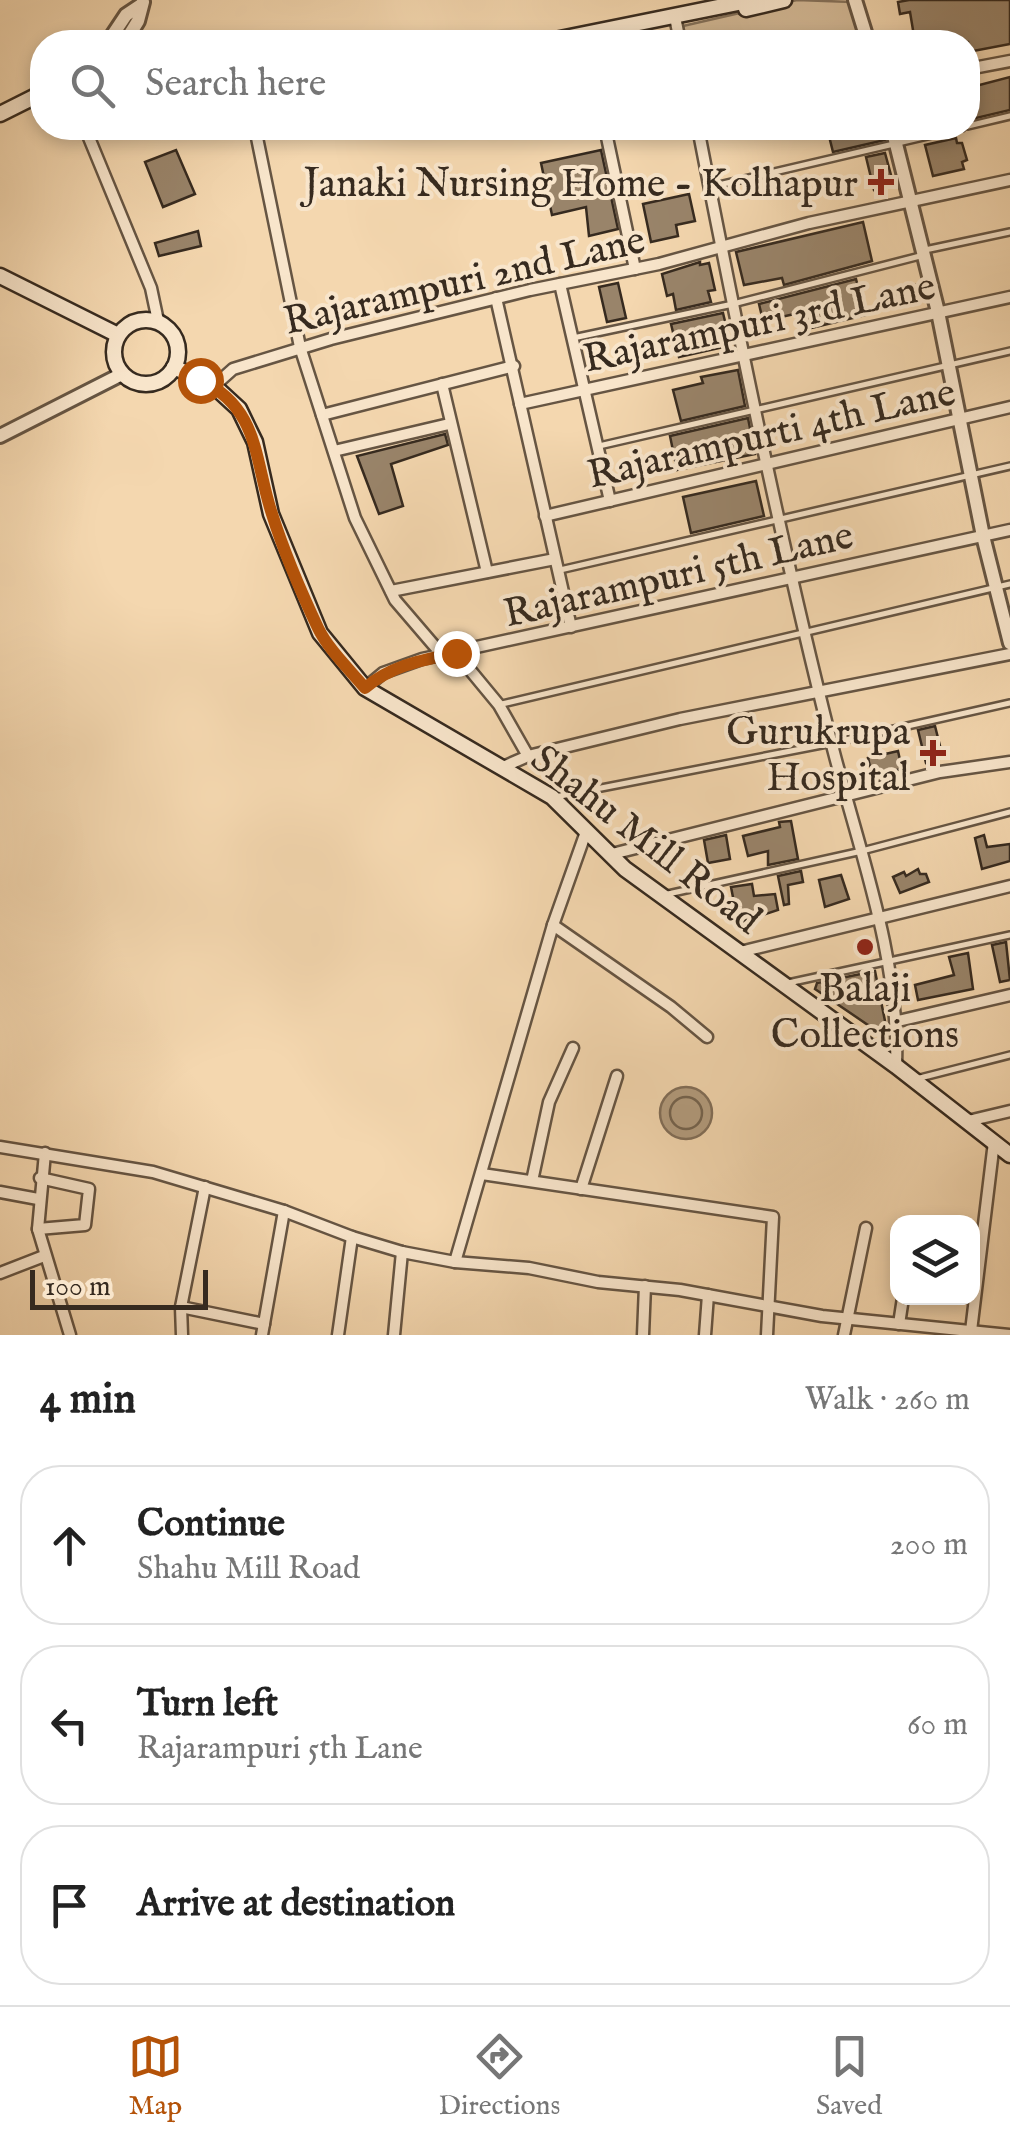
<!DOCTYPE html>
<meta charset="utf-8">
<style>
:root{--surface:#fff;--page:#f2f2f2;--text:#222;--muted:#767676;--line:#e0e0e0;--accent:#b45309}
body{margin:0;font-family:"IM FELL English",serif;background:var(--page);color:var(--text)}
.controls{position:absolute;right:30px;bottom:30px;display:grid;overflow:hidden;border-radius:20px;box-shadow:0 5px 15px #0003}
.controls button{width:90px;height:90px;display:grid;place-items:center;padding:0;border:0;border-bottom:2px solid var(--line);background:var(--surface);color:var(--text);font:50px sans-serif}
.scale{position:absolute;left:30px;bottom:25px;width:178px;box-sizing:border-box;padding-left:10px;border:5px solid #362a1f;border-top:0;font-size:28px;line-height:35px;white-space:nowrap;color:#362a1f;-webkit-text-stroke:8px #f8e5cb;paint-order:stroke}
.stop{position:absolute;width:30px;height:30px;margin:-22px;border:8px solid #b45309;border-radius:50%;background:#fff}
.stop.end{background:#b45309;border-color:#fff;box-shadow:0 2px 10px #0008}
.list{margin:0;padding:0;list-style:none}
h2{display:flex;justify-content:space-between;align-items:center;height:130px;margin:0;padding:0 40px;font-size:42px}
h2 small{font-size:32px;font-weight:400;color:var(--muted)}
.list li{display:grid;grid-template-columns:65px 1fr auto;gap:30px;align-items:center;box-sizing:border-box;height:160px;margin:0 20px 20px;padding:0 20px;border:2px solid var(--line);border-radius:40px}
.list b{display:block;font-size:38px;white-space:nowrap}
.list p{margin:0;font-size:32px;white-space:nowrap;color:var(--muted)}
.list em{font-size:32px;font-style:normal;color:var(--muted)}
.icon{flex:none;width:55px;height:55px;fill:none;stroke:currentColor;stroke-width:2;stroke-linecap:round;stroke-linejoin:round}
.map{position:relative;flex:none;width:1010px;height:1335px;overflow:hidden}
.search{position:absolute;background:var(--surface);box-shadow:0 5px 15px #0003;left:30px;right:30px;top:30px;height:110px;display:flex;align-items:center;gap:25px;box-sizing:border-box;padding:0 35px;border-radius:40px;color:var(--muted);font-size:38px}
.sheet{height:670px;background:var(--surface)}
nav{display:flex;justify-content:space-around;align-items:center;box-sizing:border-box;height:140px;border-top:2px solid var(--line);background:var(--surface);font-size:28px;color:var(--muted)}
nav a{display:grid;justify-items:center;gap:5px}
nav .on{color:var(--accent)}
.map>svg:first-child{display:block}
</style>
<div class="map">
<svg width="1010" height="1335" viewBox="0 0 1010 1335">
<rect width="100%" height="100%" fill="#f4d7af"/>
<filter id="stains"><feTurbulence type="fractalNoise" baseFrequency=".002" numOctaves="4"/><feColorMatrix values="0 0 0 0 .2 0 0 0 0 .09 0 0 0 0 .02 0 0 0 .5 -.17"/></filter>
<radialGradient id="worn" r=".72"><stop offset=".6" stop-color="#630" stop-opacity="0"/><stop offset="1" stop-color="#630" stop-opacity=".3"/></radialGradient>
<path fill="#d4ba97" stroke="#85725b" stroke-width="2.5" d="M797 0 852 2 863 42H687L683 26Z"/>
<circle fill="#b39c7e" stroke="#816e58" stroke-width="2.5" cx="686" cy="1113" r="26"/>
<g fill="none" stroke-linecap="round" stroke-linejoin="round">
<circle stroke="#74634e" stroke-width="2.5" cx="686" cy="1113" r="16"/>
</g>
<g fill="#99846a" stroke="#362a1f" stroke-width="2.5">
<path d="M909 0H1010V44L968 52V42H915L910 12 900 14 898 2Z"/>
<path d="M1010 77V110L968 120V88Z"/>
<path d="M827 128H882L885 140 833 152Z"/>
<path d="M956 138 957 143H962L967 160 962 162 964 169 933 176 925 145Z"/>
<path d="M176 150 195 194 163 207 145 162Z"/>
<path d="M601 150 618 229 589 236 586 207 552 215 541 163Z"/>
<path d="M885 153 894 186 874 190 866 157Z"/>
<path d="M689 194 695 221 676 225 678 236 651 242 643 204Z"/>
<path d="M863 222 872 261 784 285 782 278 744 285 736 252Z"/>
<path d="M198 231 201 246 159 256 155 243Z"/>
<path d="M700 262V265L709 263 715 290 708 291 711 302 676 310 673 294 667 296 662 274Z"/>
<path d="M856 279 865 315 803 330 799 313 763 321 759 304Z"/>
<path d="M618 283 626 318 607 322 599 287Z"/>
<path d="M920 284 921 290 917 298 884 305 882 292Z"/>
<path d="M723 313 729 338 724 347 679 357 671 324Z"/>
<path d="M738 370 745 406 681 421 673 390 703 383 701 377Z"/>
<path d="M748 418 755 454 677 470 670 436Z"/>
<path d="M445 434 448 445 391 464 403 506 379 514 357 456Z"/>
<path d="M756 481 764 516 691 533 683 497Z"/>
<path d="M935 726 943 758 926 763 918 730Z"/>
<path d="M898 751 902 769 872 775 868 758Z"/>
<path d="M791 821 798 859 768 865V851L748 856 743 836 780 827 779 822Z"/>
<path d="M726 835 730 859 708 863 704 840Z"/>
<path d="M984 835 987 847 1010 844V861L982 869 975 838Z"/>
<path d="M918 869 920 874H926L929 882 900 893 893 877 904 872 906 876Z"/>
<path d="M801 871 803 882 788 885 789 904 784 905 778 876Z"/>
<path d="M841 875 849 899 825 907 819 880Z"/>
<path d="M752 884 754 896 775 894 778 910 738 923 731 887Z"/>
<path d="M1006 942 1010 980 1000 982 992 945Z"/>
<path d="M968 953 973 989 918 1000 915 985 954 975 949 957Z"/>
<path d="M875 971 887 1031 868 1025 815 989 817 983Z"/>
</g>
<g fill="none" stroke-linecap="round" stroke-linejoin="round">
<defs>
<g id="service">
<path d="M968 126 1010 116"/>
<path d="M710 187 962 128"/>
<path d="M925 250 1010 232"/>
<path d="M573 338 733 304 920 256"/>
<path d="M599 446 1010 351"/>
<path d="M560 570 1010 466"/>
<path d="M502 704 1010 584"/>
<path d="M555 797 832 743 1010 703"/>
<path d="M668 894 862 851 1010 812"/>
<path d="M788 983 1010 935"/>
<path d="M916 1079 1010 1055"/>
</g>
<g id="minor">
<path d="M675 17 680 42"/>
<path d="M968 69 1010 61"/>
<path d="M85 128 151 288 158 321"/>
<path d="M255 128 300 347 355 518 395 600 443 656"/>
<path d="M605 128 635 269"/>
<path d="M698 128C738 333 780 539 831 741 858 848 900 956 896 1066"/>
<path d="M560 284 610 501"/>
<path d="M496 298 571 627"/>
<path d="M442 384 487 572"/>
<path d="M214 386 233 369 331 339 530 290 659 264 809 223 1010 180"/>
<path d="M520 404 1010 297"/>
<path d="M322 415 514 366"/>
<path d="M334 451 449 424"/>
<path d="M545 516 1010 407"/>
<path d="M391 591 555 559"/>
<path d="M456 653 499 705 528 756"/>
<path d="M365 688 383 673 422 659 1010 530"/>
<path d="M503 767 528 756 680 719 1010 654"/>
<path d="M612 854 940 772 1010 762"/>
<path d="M553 925 671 1007 707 1037"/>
<path d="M740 952 1010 886"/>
<path d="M898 1021 1010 995"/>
<path d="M968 1121 1010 1111"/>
<path d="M0 1147 153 1172 284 1211 352 1237 402 1252 455 1262 529 1268 598 1282 680 1290 822 1316 1009 1335"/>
<path d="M45 1153 38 1229 70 1335"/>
<path d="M482 1174 773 1217 767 1335"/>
<path d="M532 1181 549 1102 573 1048"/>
<path d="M581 1189 617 1076"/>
<path d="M0 1192 38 1199"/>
<path d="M38 1229 85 1225 89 1189 40 1178"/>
<path d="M455 1262 553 925 586 832"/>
<path d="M0 1273 44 1256"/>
<path d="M181 1307 264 1324"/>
<path d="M899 1324 903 1298"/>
<path d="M971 1331 994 1142"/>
<path d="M182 1335 181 1307 205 1187"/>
<path d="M262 1335 284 1211"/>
<path d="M338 1335 352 1237"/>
<path d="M394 1335 402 1252"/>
<path d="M643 1335 645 1286"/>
<path d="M705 1335 708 1295"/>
<path d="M844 1335 866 1228"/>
</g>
<g id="tertiary">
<path d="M855 0 868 42"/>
<path d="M108 42 126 15 141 5"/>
<path d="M125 42 138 21 143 2"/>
<path d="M892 128 938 312 983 536 1010 643"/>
<path d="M0 436 122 374"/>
</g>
<g id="secondary">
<path d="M746 9 784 0"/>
<path d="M545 42 753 0"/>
<path d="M0 114 42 93"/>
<path d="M0 276 118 335"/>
<circle cx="146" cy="352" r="32"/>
<path d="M174 367 214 386 239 409 255 442 271 514 320 633 365 688 552 797 625 869 896 1066 1010 1155"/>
</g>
</defs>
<use href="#service" stroke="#665543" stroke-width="10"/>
<use href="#minor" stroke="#665543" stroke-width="15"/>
<use href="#tertiary" stroke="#665543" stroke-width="18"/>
<use href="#secondary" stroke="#362a1f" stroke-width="19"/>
<use href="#service" stroke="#f8e5cb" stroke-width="5"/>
<use href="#minor" stroke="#f8e5cb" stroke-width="10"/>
<use href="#tertiary" stroke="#f8e5cb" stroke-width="12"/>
<use href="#secondary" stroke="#f8e5cb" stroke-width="14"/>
</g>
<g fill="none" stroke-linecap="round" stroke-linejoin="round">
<path stroke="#b45309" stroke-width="12" d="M200 380C260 408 254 460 272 514 284 552 301 592 318 628 328 649 350 670 365 688 392 665 423 660 456 653"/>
</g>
<g fill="#8f2418" stroke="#f8e5cb" stroke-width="4">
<path d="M876 167h10v10h10v10h-10v10h-10v-10h-10v-10h10z"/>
<path d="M928 738h10v10h10v10h-10v10h-10v-10h-10v-10h10z"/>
<circle cx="865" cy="947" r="10"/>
</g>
<g text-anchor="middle" stroke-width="8" stroke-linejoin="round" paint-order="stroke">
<g font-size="40" fill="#362a1f" stroke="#f8e5cb" text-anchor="end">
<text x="858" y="196">Janaki Nursing Home - Kolhapur</text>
<text x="910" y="744">Gurukrupa<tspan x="910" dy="46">Hospital</tspan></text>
<text x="865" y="1001" text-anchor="middle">Balaji<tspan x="865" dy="46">Collections</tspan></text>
</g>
<g font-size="40" fill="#362a1f" stroke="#f8e5cb">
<text transform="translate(464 279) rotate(-13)" y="14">Rajarampuri 2nd Lane</text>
<text transform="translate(759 321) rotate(-12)" y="14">Rajarampuri 3rd Lane</text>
<text transform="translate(771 432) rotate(-13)" y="14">Rajarampurti 4th Lane</text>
<text transform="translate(678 573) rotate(-13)" y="14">Rajarampuri 5th Lane</text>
<text transform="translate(647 838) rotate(38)" y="14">Shahu Mill Road</text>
</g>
</g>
<rect width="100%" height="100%" filter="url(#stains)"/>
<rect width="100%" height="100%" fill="url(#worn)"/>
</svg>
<div class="controls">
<button><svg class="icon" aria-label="layers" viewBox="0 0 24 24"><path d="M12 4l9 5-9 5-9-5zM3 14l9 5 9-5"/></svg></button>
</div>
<div class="scale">100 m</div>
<div class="stop" style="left:200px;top:380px"></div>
<div class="stop end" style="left:456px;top:653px"></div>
<div class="search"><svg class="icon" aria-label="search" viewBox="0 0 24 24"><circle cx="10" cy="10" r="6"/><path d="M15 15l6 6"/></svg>Search here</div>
</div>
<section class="sheet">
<h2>4 min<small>Walk · 260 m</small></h2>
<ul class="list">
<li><svg class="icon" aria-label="ahead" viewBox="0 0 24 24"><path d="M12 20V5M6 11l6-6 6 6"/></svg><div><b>Continue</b><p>Shahu Mill Road</p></div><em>200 m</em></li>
<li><svg class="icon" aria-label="left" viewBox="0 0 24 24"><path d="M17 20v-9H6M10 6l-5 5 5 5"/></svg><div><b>Turn left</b><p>Rajarampuri 5th Lane</p></div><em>60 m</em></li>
<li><svg class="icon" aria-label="arrive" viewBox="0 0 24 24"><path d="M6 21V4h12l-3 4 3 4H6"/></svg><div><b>Arrive at destination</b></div></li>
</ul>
</section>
<nav>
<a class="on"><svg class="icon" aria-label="map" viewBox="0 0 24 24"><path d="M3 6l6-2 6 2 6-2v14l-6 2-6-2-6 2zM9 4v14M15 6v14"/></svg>Map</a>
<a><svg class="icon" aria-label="directions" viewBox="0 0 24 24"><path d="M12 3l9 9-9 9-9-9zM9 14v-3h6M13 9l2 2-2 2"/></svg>Directions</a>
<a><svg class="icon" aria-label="saved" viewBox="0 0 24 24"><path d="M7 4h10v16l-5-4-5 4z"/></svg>Saved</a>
</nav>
